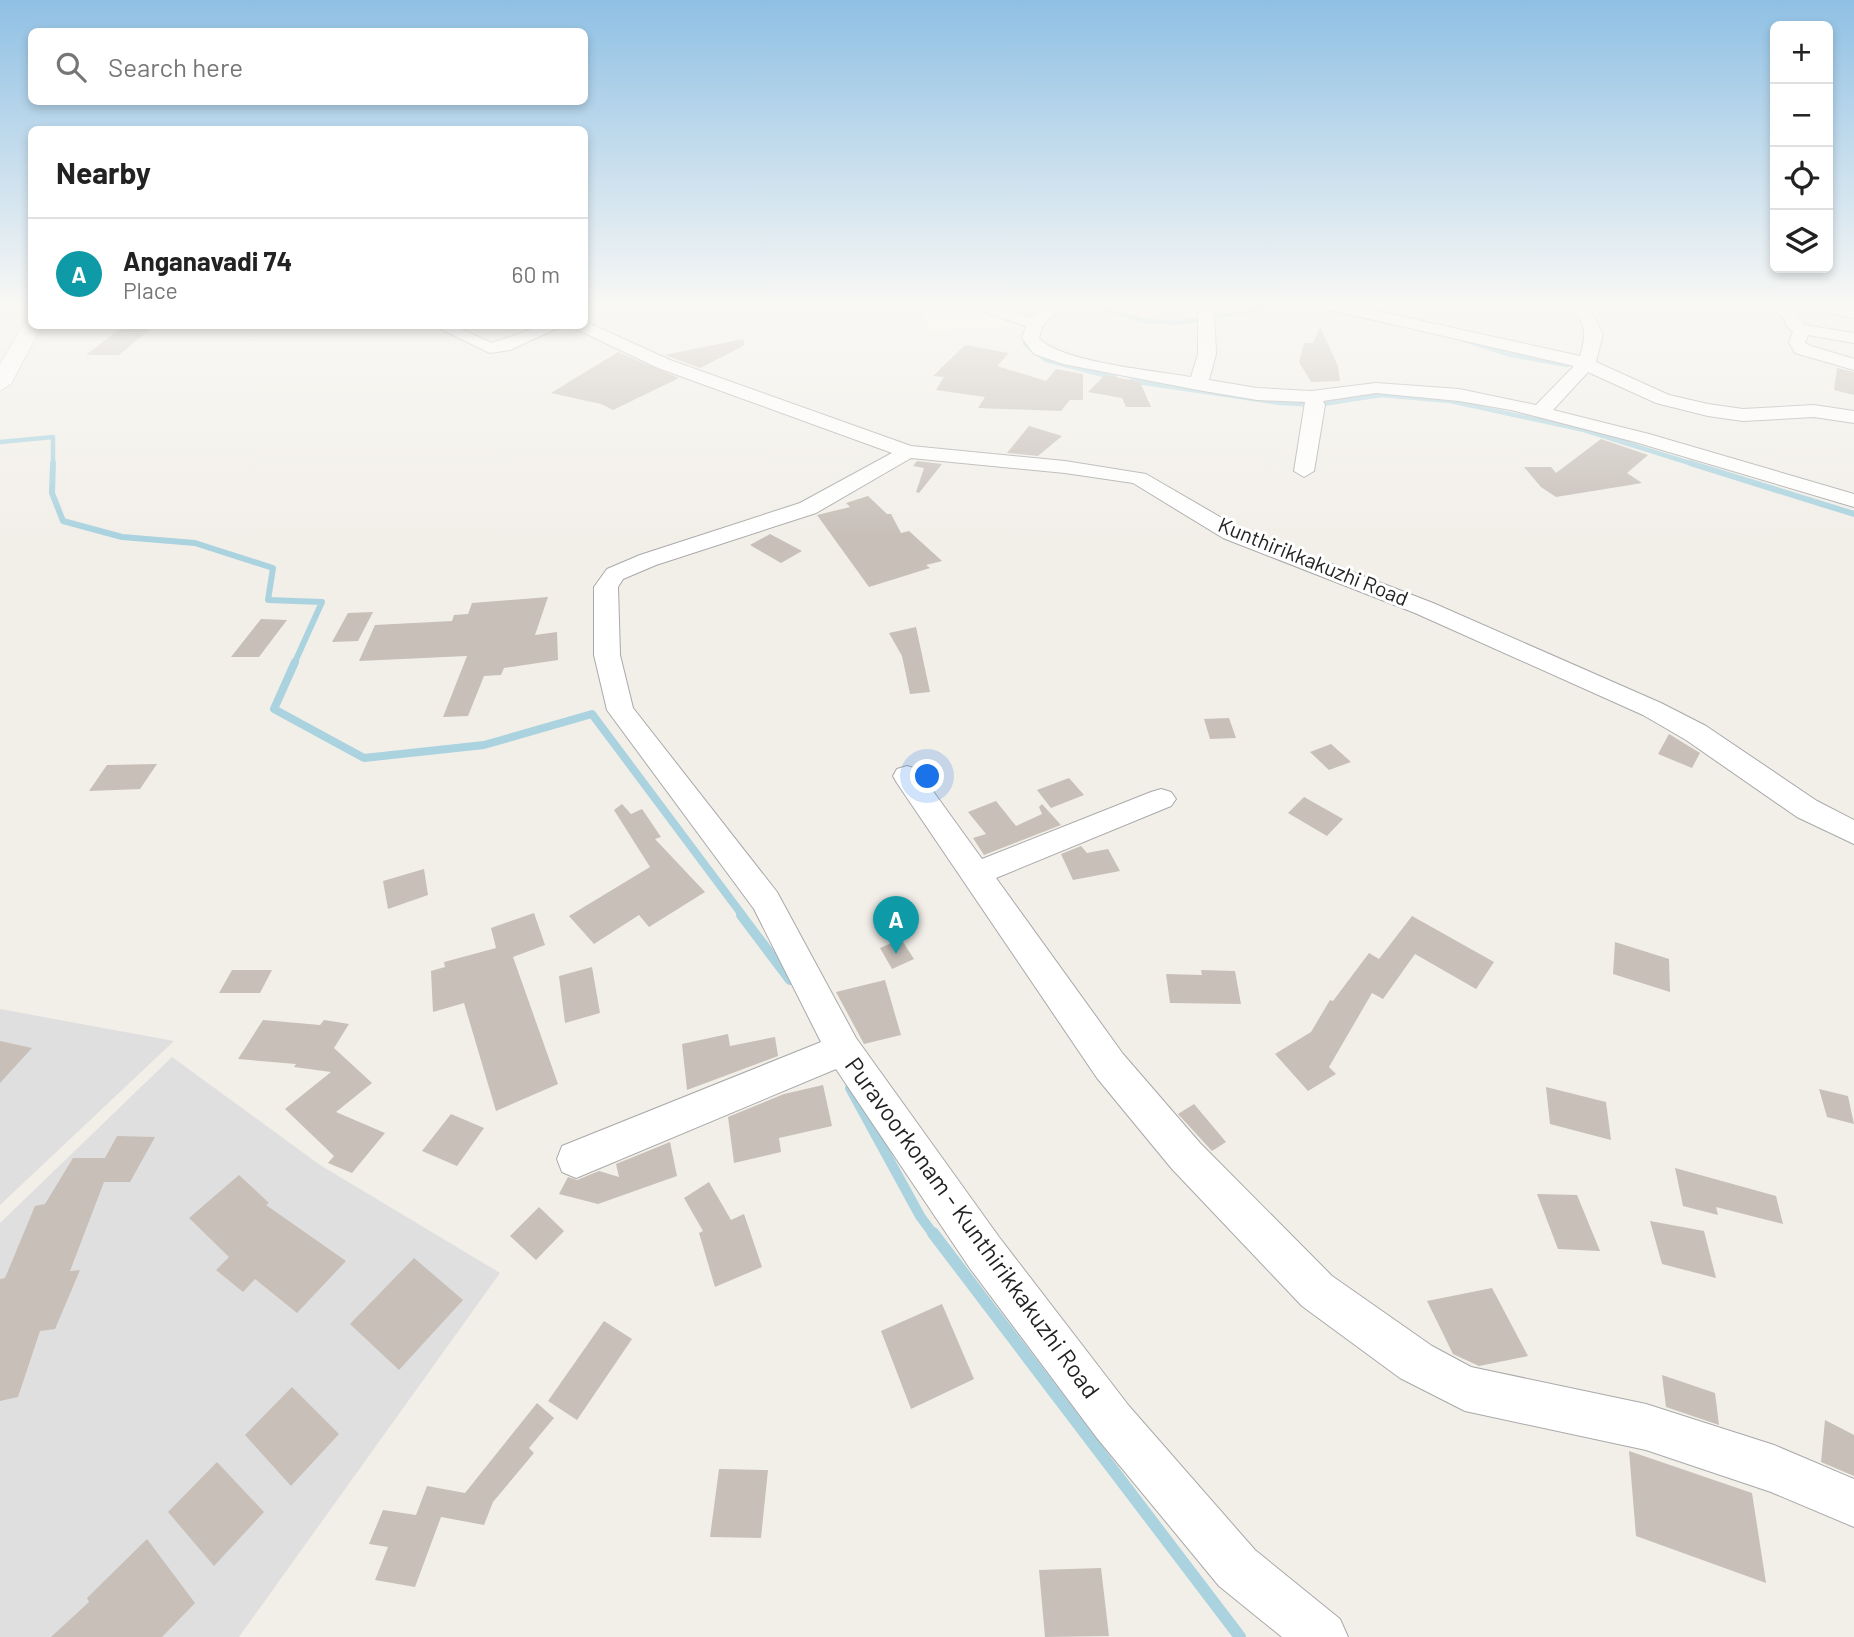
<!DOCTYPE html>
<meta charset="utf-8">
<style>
:root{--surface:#fff;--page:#f2f2f2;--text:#222;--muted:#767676;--line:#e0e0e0;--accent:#d40000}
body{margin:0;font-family:Barlow,sans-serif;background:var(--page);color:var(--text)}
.controls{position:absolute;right:21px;top:21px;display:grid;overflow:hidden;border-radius:10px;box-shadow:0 4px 10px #0003}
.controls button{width:63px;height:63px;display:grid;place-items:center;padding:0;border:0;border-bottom:2px solid var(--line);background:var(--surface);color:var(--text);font:35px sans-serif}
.you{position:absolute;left:928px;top:777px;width:24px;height:24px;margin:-18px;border:5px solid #fff;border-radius:50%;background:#1a73e8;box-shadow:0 0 0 10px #1a73e833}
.badge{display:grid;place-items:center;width:46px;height:46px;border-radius:50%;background:var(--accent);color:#fff;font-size:23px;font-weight:700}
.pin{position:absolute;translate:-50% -58px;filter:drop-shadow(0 2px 4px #0008)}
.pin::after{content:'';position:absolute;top:37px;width:24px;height:21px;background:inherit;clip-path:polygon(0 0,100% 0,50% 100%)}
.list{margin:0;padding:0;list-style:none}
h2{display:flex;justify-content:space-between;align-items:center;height:91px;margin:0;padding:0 28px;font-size:30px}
h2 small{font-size:23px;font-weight:400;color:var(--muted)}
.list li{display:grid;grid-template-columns:46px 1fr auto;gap:21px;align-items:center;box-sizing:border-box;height:112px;padding:0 28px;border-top:2px solid var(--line)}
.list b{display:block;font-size:26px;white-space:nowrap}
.list p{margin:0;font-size:23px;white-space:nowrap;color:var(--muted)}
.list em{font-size:23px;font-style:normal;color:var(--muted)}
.icon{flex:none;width:38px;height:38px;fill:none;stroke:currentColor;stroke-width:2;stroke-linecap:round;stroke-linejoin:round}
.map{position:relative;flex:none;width:1854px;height:1637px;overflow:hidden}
.search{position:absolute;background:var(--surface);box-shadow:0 4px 10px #0003;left:28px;top:28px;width:560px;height:77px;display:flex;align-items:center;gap:18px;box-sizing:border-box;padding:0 24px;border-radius:10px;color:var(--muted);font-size:26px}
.panel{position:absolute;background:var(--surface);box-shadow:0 4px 10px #0003;left:28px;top:126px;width:560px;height:203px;border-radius:10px}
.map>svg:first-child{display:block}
</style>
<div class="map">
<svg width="1854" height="1637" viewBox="0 0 1854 1637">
<rect width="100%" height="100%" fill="#f2efe9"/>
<g fill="#e0dfdf">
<path d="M0 1009 174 1041 0 1205Z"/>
<path d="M172 1057 320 1165 500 1273 239 1637H0V1223Z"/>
</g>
<path fill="#ffffe5" d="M923 311 994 315 1014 327 930 330Z"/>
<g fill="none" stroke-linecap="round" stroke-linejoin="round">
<g stroke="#aad3df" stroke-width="4.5">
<path d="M1095 306 1144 321 1178 323 1277 306"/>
<path d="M1312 306 1391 323"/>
<path d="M1026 332 1025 344 1046 360 1115 378"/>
<path d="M1461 339 1511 355 1567 365"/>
<path d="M1131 381 1280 403 1316 405 1381 395 1450 401 1584 430 1696 465"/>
<path d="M0 442 53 437V465"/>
</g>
<g stroke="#aad3df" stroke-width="6">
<path d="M53 463 52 493 63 521 122 537 195 543 273 568 268 600 322 602 294 664"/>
<path d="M1690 463 1854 514"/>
</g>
<path stroke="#aad3df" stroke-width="8" d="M295 662 274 709 364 758 484 745 592 714 743 916"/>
<g stroke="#aad3df" stroke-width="10">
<path d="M741 915 790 980"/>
<path d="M850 1088 920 1216 934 1235"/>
</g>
<path stroke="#aad3df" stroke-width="12" d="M933 1233 1240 1637"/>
</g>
<g fill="#c7bfb8">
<path d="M133 326H154L119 355H86L117 331Z"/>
<path d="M1320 327 1338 366 1340 381 1311 382 1299 362 1304 343H1313Z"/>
<path d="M743 339 745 345 700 368 665 355Z"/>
<path d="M965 345 1009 353 997 366 1046 381 1056 369 1083 374V400H1070L1061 411 978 408 985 397 936 390 944 377 933 376Z"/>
<path d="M618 352 679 378 613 410 601 404 551 393Z"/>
<path d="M1837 368 1854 372V395L1834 390Z"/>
<path d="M1105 375 1140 382 1151 407H1126L1122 398 1088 392Z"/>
<path d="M1029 426 1062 436 1038 456 1007 453Z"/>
<path d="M1601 439 1648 455 1627 473 1642 483 1556 497 1541 487 1524 467H1551L1556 473Z"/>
<path d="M917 461 942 464 919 493 916 492 924 468 913 466Z"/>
<path d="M868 496 887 514H891L901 533 909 531 942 561 926 565 930 568 869 587 817 515 850 507 846 503Z"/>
<path d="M770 534 802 551 781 563 750 545Z"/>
<path d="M548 597 535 635 557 632 558 660 504 668 501 675 484 676 468 716 443 717 467 656 359 661 375 625 452 621 454 615 468 614 472 603Z"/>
<path d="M373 612 358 641 332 642 348 613Z"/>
<path d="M261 619 287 620 259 657H231Z"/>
<path d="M916 627 930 692 910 694 902 656 889 633Z"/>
<path d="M1229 718 1236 738 1210 739 1204 719Z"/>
<path d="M1669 734 1700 753 1692 768 1658 754Z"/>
<path d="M1331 744 1351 762 1329 770 1310 752Z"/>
<path d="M157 764 140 789 89 791 107 765Z"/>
<path d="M1069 778 1084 795 1051 808 1037 790Z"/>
<path d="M1304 797 1343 819 1327 836 1288 813Z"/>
<path d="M996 801 1016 826 1042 814 1039 807 1042 804 1061 825 984 855 973 838 986 834 968 812Z"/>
<path d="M622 804 631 814 642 809 661 837 655 839 705 892 649 927 639 915 594 944 569 916 650 867 614 810Z"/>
<path d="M1081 846 1087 853 1108 849 1120 871 1073 880 1061 854Z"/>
<path d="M424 869 428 895 388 909 383 881Z"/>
<path d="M534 913 545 945 513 957 558 1084 496 1111 464 1003 433 1012 431 971 445 967 444 962 496 948 491 928Z"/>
<path d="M1412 916 1494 962 1476 989 1415 954 1383 999 1372 993 1329 1067 1336 1074 1308 1091 1275 1054 1311 1032 1330 1000 1333 1001 1369 953 1379 959Z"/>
<path d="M901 939 914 959 892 969 880 948Z"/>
<path d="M1615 942 1669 959 1670 992 1613 974Z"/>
<path d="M592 967 600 1013 565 1023 559 976Z"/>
<path d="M232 970H272L260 993H219Z"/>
<path d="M1201 970 1235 971 1241 1004 1170 1003 1166 974 1202 975Z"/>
<path d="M885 980 901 1035 864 1044 836 992Z"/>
<path d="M263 1020 320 1025 324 1020 349 1024 334 1048 372 1083 336 1112 385 1133 352 1173 328 1163 334 1156 285 1109 331 1072 294 1067 296 1064 238 1059Z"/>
<path d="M728 1034 730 1046 775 1037 778 1056 687 1090 682 1044Z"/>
<path d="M0 1041 32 1048 0 1083Z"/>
<path d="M823 1085 832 1126 779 1138 781 1152 734 1163 728 1117 784 1094Z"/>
<path d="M1546 1087 1606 1102 1611 1140 1550 1124Z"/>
<path d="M1819 1089 1848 1096 1854 1124 1827 1117Z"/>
<path d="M1194 1104 1226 1142 1212 1151 1178 1114Z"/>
<path d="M451 1114 484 1128 457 1166 422 1151Z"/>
<path d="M117 1136 155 1137 130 1182H104L70 1271 80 1270 55 1329 40 1331 18 1397 0 1401V1279L5 1278 35 1206 45 1204 73 1158H105Z"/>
<path d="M670 1142 677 1176 598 1204 559 1194 568 1177 577 1180 599 1171 619 1177 616 1164Z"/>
<path d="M1675 1168 1776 1196 1783 1224 1716 1207 1718 1215 1683 1206Z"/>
<path d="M239 1175 269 1203 266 1205 346 1261 297 1313 255 1279 243 1292 216 1270 229 1257 189 1218Z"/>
<path d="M709 1182 731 1220 744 1214 762 1267 715 1287 699 1233 703 1231 684 1198Z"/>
<path d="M1537 1194 1577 1195 1600 1251 1558 1249Z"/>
<path d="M539 1207 564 1231 536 1260 510 1236Z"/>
<path d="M1650 1221 1704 1231 1716 1278 1662 1264Z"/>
<path d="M414 1258 463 1300 399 1370 350 1324Z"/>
<path d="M1492 1288 1528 1356 1479 1366 1453 1354 1427 1301Z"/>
<path d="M942 1304 974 1379 911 1409 881 1331Z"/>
<path d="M604 1321 632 1339 577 1420 548 1401Z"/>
<path d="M1662 1375 1715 1393 1719 1425 1666 1407Z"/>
<path d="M292 1387 339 1434 291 1486 245 1435Z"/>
<path d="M537 1403 554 1418 529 1448 534 1453 493 1502 484 1525 441 1517 415 1587 375 1580 388 1547 369 1544 383 1510 416 1515 427 1486 465 1493Z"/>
<path d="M1825 1420 1854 1435V1476L1821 1462Z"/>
<path d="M1629 1451 1752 1493 1766 1583 1636 1536Z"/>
<path d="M217 1462 264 1512 214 1566 168 1512Z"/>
<path d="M719 1469 768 1470 761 1538 710 1537Z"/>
<path d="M147 1539 195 1603 162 1637H51L89 1602 87 1598Z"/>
<path d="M1101 1568 1109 1636 1045 1637 1039 1570Z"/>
</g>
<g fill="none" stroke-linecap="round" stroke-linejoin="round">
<defs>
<g id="minor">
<path d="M966 306H992L1032 317 1045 306H1063L1043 325 1039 338C1059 362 1157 371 1191 377L1198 354V306H1214L1216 354 1209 380 1257 388 1311 391 1376 383 1459 389 1536 405 1574 366 1327 309 1325 306H1354L1580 356C1587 334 1586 325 1571 306H1588L1603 334 1596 362 1669 395 1708 404 1743 409 1814 405 1854 411V423L1814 417 1743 421 1708 416 1656 403 1588 372 1553 410 1649 434 1854 494V507L1635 442 1511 410 1459 401 1376 393 1323 401 1325 405 1314 471 1304 477 1294 471 1305 402 1257 400 1198 390 1063 364 1034 354 1022 338 1026 326Z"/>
<path d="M1767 306C1787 306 1795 308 1804 325L1854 333V343L1808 335 1805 342 1808 345 1854 359V370L1795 353 1789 342 1793 332 1786 326 1784 318Z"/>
<path d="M1830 306 1854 308V318L1828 313 1826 310Z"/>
<path d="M584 321 670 360 911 446 1065 461 1146 474 1239 528 1433 603 1661 703 1706 726 1817 801 1854 820V844L1797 817 1686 740 1643 715 1415 613 1223 538 1133 483 1065 473 911 458 816 513 656 565 623 579 618 587 620 655 633 708 777 892 856 1038 999 1237 1129 1406 1255 1550 1340 1619 1348 1637H1282L1219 1586 1097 1438 969 1267 836 1069 576 1178 562 1172 557 1159 562 1146 821 1042 754 909 607 710 594 655V587L607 569 640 555 800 503 892 453 658 368 578 330 576 326H584Z"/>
<path d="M434 326H454L492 343 541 326H562L510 350 490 353Z"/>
<path d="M907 766 917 769 982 859 1151 792 1161 789 1171 792 1176 799 1171 806 996 878 1123 1054 1200 1143 1332 1276 1432 1346 1471 1367 1646 1404 1774 1445 1854 1479V1527L1771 1492 1646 1450 1465 1411 1400 1378 1302 1306 1172 1169 1097 1078 897 783 893 776 897 769Z"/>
</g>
<path id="tertiary" d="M32 320V326H42L11 384 0 391V364L25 322Z"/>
</defs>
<use href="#minor" stroke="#a9a9a9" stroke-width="2"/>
<use href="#tertiary" stroke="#a9a9a9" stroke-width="1"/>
<use href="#minor" fill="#fff" fill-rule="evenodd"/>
<use href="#tertiary" fill="#fff" fill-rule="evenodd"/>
</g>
<linearGradient id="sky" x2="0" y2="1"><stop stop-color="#8fc0e4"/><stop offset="0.57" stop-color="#f9f8f5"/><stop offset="1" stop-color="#f9f8f5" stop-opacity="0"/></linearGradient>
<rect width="1854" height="535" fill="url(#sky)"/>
<g text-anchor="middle" stroke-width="6" stroke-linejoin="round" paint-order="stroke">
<g font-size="21" fill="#222" stroke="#fff">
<text transform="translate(1313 562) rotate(22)" y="7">Kunthirikkakuzhi Road</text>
</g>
<g font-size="24" fill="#222" stroke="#fff">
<text transform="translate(972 1228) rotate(54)" y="8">Puravoorkonam - Kunthirikkakuzhi Road</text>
</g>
</g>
</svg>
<div class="controls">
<button>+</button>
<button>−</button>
<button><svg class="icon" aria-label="locate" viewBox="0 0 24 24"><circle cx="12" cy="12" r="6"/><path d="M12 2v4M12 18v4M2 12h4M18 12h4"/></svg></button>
<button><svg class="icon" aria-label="layers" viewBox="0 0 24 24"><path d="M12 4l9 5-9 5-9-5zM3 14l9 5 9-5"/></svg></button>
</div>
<div class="you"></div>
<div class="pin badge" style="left:896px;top:954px;background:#0f9aa8">A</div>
<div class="search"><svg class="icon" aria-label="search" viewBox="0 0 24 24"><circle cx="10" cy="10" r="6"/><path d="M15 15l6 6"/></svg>Search here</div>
<section class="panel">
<h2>Nearby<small></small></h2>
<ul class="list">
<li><span class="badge" style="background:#0f9aa8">A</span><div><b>Anganavadi 74</b><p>Place</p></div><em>60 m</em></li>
</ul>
</section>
</div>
